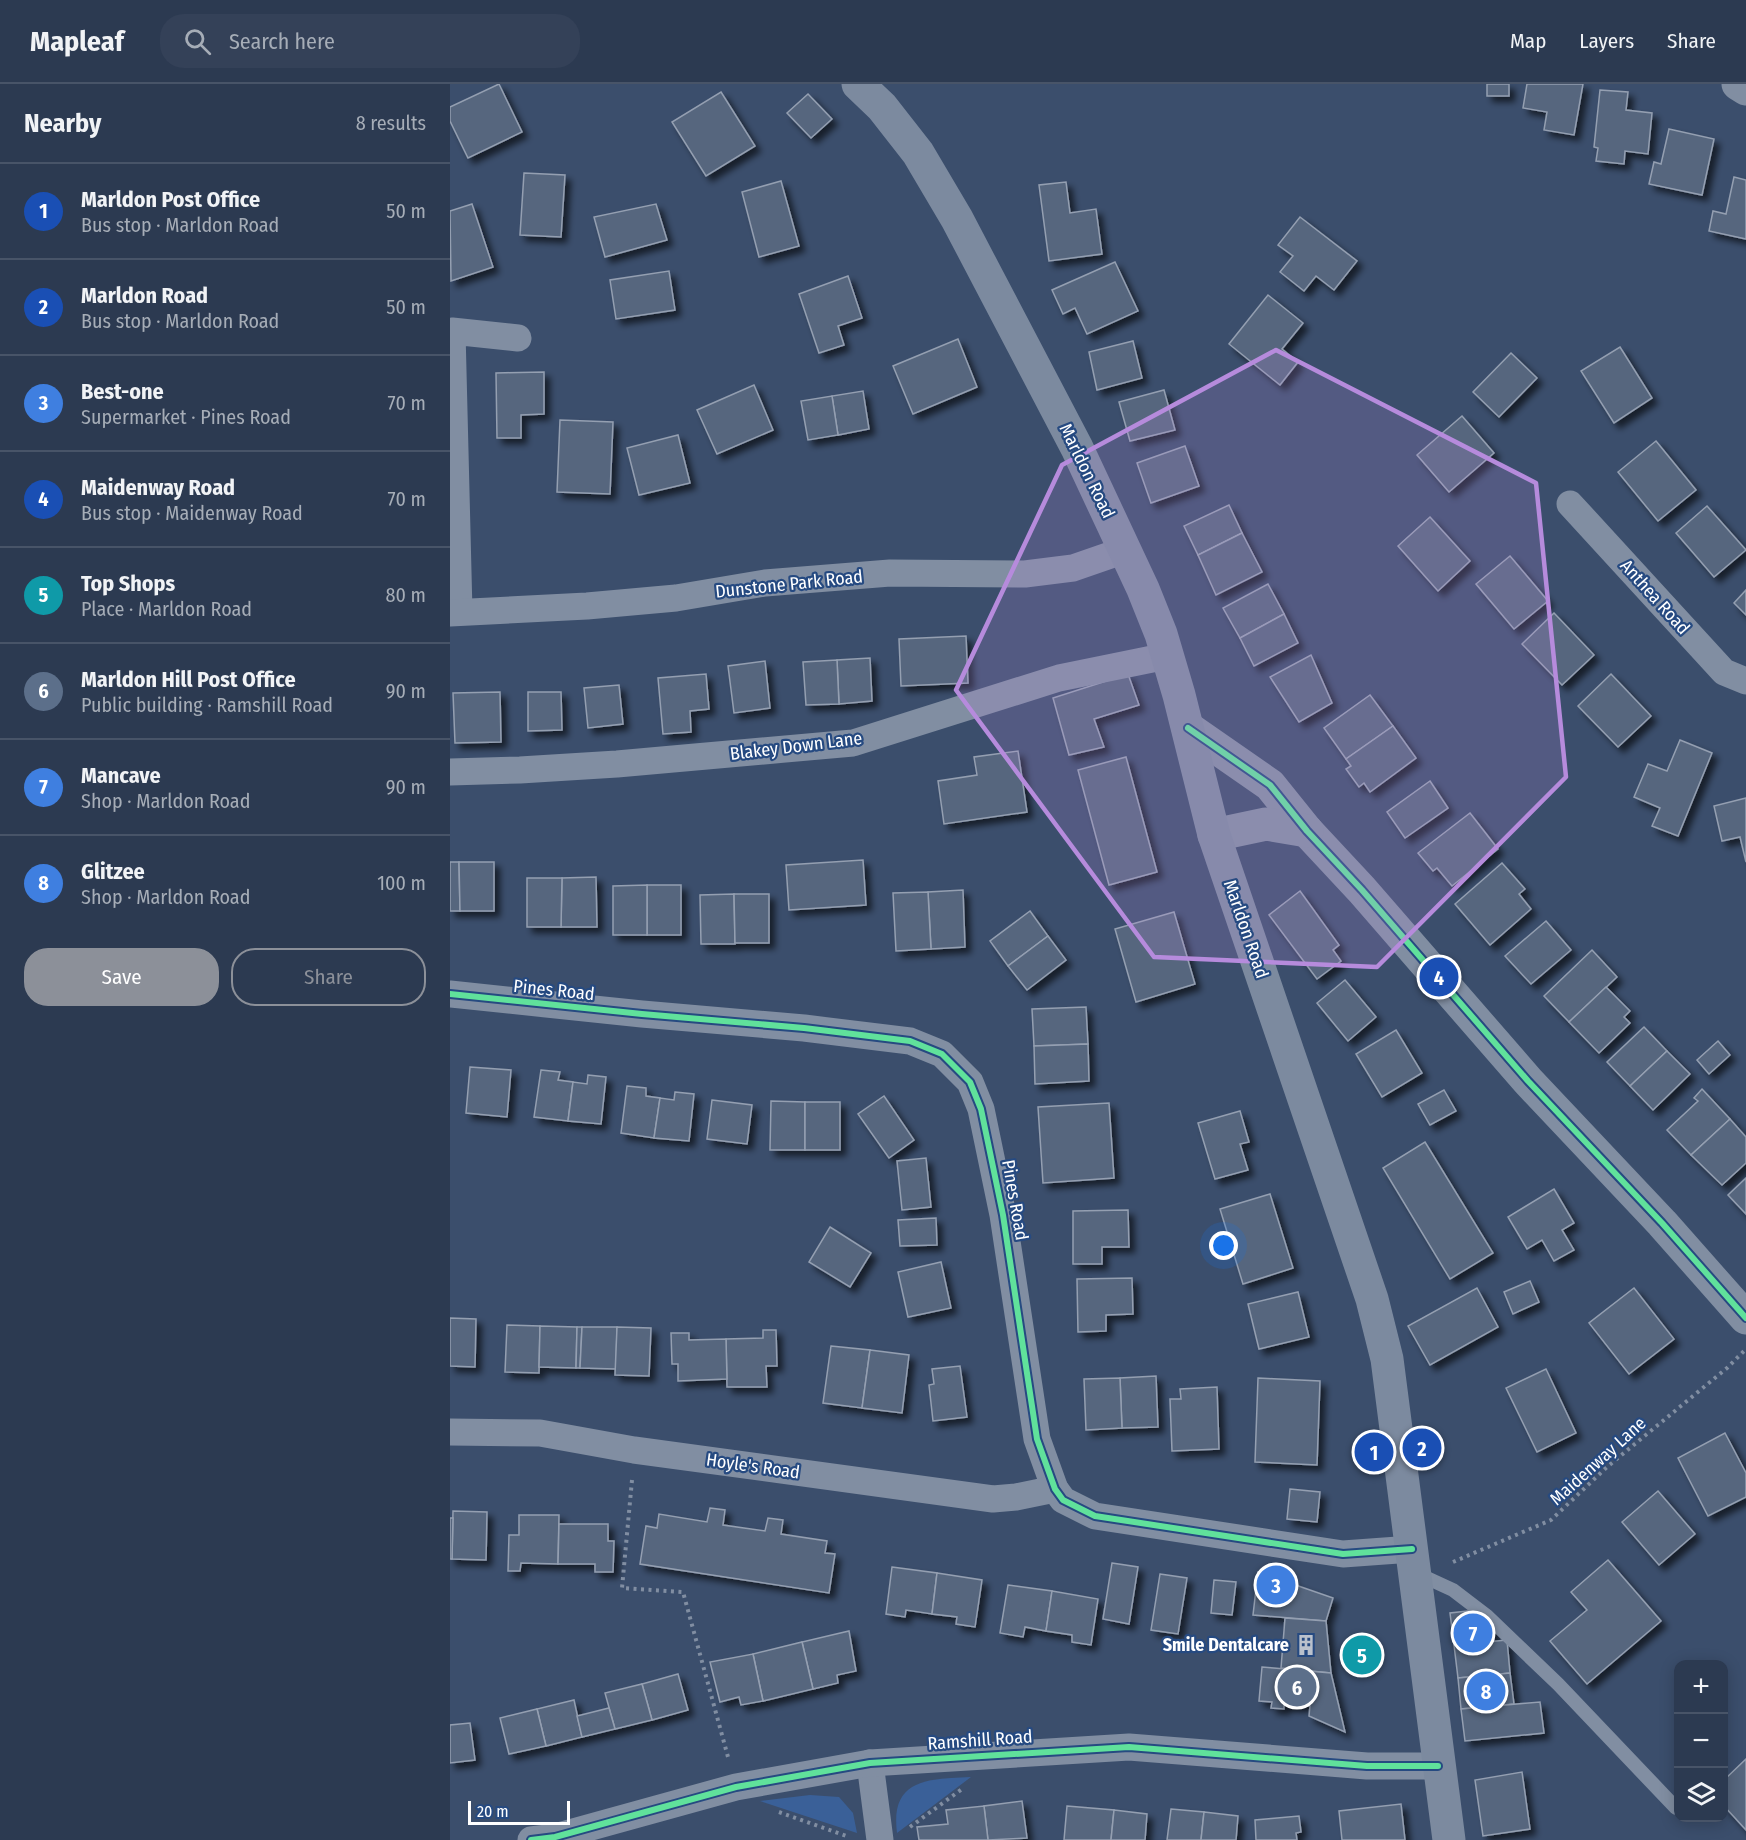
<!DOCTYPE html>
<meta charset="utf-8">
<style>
:root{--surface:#2c3a51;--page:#344158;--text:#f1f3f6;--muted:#a6adb7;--line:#485468;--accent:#8c9099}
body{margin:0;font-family:"Fira Sans Condensed",sans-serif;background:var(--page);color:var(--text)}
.controls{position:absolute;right:18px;bottom:18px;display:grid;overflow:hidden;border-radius:12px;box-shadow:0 3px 15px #0003}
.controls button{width:54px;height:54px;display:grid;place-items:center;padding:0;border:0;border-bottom:2px solid var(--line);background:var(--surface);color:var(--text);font:30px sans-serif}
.scale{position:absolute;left:18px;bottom:15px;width:102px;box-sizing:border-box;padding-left:6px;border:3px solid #fff;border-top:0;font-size:16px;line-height:21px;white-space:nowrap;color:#fff;-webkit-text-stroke:4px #264a81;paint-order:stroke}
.you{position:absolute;left:774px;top:1162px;width:21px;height:21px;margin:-15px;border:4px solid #fff;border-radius:50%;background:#1a73e8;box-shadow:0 0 0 9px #1a73e833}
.badge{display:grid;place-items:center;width:39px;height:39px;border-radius:50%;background:var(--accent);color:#fff;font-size:20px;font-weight:700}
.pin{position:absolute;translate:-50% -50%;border:3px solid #fff;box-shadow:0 2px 6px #0006}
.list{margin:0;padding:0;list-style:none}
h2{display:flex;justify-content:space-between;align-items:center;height:78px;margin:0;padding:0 24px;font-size:26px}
h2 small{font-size:20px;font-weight:400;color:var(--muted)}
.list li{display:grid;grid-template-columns:39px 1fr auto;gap:18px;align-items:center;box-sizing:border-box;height:96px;padding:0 24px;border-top:2px solid var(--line)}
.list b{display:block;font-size:22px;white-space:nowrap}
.list p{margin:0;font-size:20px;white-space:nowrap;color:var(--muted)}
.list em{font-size:20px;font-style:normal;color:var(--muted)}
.actions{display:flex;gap:12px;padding:18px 24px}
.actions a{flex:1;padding:14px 0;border:2px solid var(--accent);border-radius:24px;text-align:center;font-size:21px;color:var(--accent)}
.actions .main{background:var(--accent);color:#fff}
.icon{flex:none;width:33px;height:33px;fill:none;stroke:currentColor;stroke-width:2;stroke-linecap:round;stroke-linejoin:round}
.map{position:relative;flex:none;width:1296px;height:1756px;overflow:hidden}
header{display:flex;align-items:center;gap:36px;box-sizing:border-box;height:84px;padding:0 30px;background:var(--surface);border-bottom:2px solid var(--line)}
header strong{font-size:28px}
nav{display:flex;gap:33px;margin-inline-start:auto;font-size:21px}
.search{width:420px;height:54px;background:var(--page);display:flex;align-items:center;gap:15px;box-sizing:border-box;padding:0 21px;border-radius:24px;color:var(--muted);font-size:22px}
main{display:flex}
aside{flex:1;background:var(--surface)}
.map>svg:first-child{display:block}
</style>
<header>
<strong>Mapleaf</strong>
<div class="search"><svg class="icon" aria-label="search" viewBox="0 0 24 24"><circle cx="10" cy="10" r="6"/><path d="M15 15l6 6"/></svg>Search here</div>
<nav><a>Map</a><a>Layers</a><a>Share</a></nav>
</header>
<main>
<aside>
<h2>Nearby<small>8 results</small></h2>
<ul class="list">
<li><span class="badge" style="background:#1a4fb4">1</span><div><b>Marldon Post Office</b><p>Bus stop · Marldon Road</p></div><em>50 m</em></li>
<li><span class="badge" style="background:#1a4fb4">2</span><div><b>Marldon Road</b><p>Bus stop · Marldon Road</p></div><em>50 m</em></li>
<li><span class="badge" style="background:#3f7fe0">3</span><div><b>Best-one</b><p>Supermarket · Pines Road</p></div><em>70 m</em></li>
<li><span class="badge" style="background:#1a4fb4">4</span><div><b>Maidenway Road</b><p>Bus stop · Maidenway Road</p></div><em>70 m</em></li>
<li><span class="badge" style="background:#0f9aa8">5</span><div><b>Top Shops</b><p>Place · Marldon Road</p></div><em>80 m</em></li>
<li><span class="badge" style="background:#5c6f8a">6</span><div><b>Marldon Hill Post Office</b><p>Public building · Ramshill Road</p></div><em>90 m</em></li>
<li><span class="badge" style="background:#3f7fe0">7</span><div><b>Mancave</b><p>Shop · Marldon Road</p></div><em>90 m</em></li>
<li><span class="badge" style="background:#3f7fe0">8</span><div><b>Glitzee</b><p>Shop · Marldon Road</p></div><em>100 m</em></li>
</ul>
<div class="actions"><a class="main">Save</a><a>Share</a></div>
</aside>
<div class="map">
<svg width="1296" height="1756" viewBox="0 0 1296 1756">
<defs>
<filter id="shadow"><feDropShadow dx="5.5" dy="5.5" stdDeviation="3" flood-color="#0009"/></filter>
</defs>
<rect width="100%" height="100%" fill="#3b4e6c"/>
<g fill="#3a6098">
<path d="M521 1693 447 1749C440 1694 479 1695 521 1693Z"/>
<path d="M360 1711 389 1713 403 1729 407 1749 310 1717Z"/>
</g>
<g fill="#56667e" stroke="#949fb1" stroke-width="1.5" filter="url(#shadow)">
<path d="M49 0 72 48 18 74 0 37V23Z"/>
<rect x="1037" y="0" width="22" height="12"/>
<path d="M1077 0H1133L1124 51 1094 46 1097 28 1073 24Z"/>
<path d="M1150 6 1178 8 1176 26 1202 29 1198 70 1175 67 1174 80 1146 77 1148 64 1144 63Z"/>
<path d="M271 8 305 62 256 92 222 38Z"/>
<path d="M358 10 382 35 361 54 337 29Z"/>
<path d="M1219 45 1264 55 1252 111 1199 100 1204 78 1211 80Z"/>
<path d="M74 89 115 91 111 153 70 151Z"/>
<path d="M1284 93 1296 96V155L1259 147 1263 127 1276 130Z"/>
<path d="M331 97 349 162 309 173 292 108Z"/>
<path d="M616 98 620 129 646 125 652 170 599 177 589 101Z"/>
<path d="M22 120 43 183 1 197 0 127Z"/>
<path d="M206 120 217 156 155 173 144 133Z"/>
<path d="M850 133 907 177 884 206 866 192 854 207 830 188 843 172 828 161Z"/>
<path d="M665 178 688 227 637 250 625 224 613 230 602 206Z"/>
<path d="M219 187 225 226 166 235 160 196Z"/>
<path d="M398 192 412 234 388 242 394 261 369 269 349 210Z"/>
<path d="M818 211 853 239 832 265 848 278 830 301 779 260Z"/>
<path d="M508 255 527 303 463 330 443 282Z"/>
<path d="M683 257 692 294 647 306 639 268Z"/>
<path d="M1170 263 1202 314 1164 339 1131 287Z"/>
<path d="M1061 269 1087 294 1049 333 1023 308Z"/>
<path d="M94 288V330L71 331V354H47L46 289Z"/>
<path d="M304 301 323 346 267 370 247 326Z"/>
<path d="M714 306 725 346 680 357 669 318Z"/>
<path d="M413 307 419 345 388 351 382 312Z"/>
<path d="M382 312 388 351 358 356 351 317Z"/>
<path d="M1012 332 1044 369 999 408 967 371Z"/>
<path d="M110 336 163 338 160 410 107 408Z"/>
<path d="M228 351 240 399 189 411 177 364Z"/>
<path d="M1206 357 1246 406 1208 437 1168 388Z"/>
<path d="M735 362 749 402 701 419 687 379Z"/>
<path d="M779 421 792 449 748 471 734 442Z"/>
<path d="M1257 422 1296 466 1264 493 1226 449Z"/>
<path d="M980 433 1020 477 988 507 948 462Z"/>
<path d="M792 449 812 488 766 511 748 471Z"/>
<path d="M1060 472 1098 517 1064 545 1026 500Z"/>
<path d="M818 500 834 530 790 554 773 524Z"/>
<path d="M1296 506V531L1284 519Z"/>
<path d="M1104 529 1144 571 1112 601 1072 560Z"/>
<path d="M834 530 848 559 804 582 790 554Z"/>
<path d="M516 552 518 599 451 602 449 555Z"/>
<path d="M861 571 882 619 849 638 820 593Z"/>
<path d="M420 574 422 617 389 620 387 576Z"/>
<path d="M387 576 389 620 356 621 353 578Z"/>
<path d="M315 577 320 624 284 629 278 582Z"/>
<path d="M256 590 259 625 240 627 241 648 213 650 208 594Z"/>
<path d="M678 590 689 621 644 635 654 663 619 671 603 614Z"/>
<path d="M1161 590 1201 632 1168 663 1128 622Z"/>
<path d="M169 601 173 640 138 644 134 604Z"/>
<path d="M50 608 51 658 5 659 3 609Z"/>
<path d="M78 608H111L112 646 78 647Z"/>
<path d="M920 611 943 642 896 675 874 644Z"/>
<path d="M943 642 966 674 920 708 914 699 909 703 896 685 901 682 896 675Z"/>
<path d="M1230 656 1262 669 1228 752 1202 742 1210 724 1184 713 1198 680 1217 687Z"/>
<path d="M568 667 577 728 494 740 488 697 527 691 524 673Z"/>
<path d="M676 673 707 788 659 801 628 686Z"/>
<path d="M980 697 998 724 955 754 937 728Z"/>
<path d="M1296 714V778L1290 753 1272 757 1264 722Z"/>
<path d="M1020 729 1048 765 1002 802 987 784 983 787 968 769Z"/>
<path d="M413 776 416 821 339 826 336 781Z"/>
<path d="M0 778H9L10 827H0Z"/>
<path d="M9 778H44V827H10Z"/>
<path d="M1052 779 1075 805 1069 810 1081 825 1040 861 1005 820Z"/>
<path d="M146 793 147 843H111L112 794Z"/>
<path d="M77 794H112L111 843H77Z"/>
<rect x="197" y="801" width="34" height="50"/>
<path d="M197 801V851H163V802Z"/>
<path d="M513 806 515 863 481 865 478 808Z"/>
<path d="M850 807 889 861 883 866 891 877 867 895 819 831Z"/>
<path d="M478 808 481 865 446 867 443 809Z"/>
<path d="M284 810 285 860H251L250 811Z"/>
<path d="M284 810H319V859H285Z"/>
<path d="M580 827 598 852 558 882 540 857Z"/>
<path d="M724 828 745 900 686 918 665 845Z"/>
<path d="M1096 837 1121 866 1081 900 1055 872Z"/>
<path d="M598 852 616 876 577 906 558 882Z"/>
<path d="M1142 866 1167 893 1119 938 1094 912Z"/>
<path d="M895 896 926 933 898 957 867 919Z"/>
<path d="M1156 903 1180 927 1174 933 1180 939 1149 969 1119 938Z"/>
<path d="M636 923 638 960 584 962 582 925Z"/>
<path d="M1194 943 1217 967 1180 1002 1157 978Z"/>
<path d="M946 946 972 989 932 1013 906 970Z"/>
<path d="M1268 957 1280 971 1259 990 1247 976Z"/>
<path d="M638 960 639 997 585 1000 584 962Z"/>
<path d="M1217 967 1240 990 1203 1026 1180 1002Z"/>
<path d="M20 983 61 986 57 1033 16 1029Z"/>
<path d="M91 986 110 988 108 996 123 998 118 1037 84 1033Z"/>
<path d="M138 991 156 993 151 1040 118 1037 123 998 137 1000Z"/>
<path d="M177 1002 196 1004V1012L210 1014 204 1054 171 1049Z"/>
<path d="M1252 1005 1280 1035 1241 1071 1217 1046 1248 1017 1244 1014Z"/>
<path d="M994 1006 1006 1027 980 1041 968 1020Z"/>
<path d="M225 1008 244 1010 239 1057 204 1054 210 1014 224 1016Z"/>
<path d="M434 1012 464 1056 439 1074 408 1030Z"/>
<path d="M262 1016 302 1021 297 1060 257 1055Z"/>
<path d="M321 1017 355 1018V1066H320Z"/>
<rect x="355" y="1018" width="35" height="48"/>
<path d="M659 1019 664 1094 593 1099 588 1023Z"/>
<path d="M790 1027 799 1058 790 1060 798 1086 765 1095 748 1039Z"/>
<path d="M1280 1035 1296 1053V1079L1272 1101 1241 1071Z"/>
<path d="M975 1058 1043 1169 1000 1195 933 1084Z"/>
<path d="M476 1074 481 1123 452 1126 447 1077Z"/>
<path d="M1296 1094V1130L1278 1111Z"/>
<path d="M1104 1105 1124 1139 1112 1146 1124 1166 1104 1177 1092 1156 1077 1165 1058 1133Z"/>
<path d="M820 1110 843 1184 793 1200 770 1125Z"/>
<path d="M678 1126 679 1163H652V1180H623V1127Z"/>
<path d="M486 1134 487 1161 450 1162 448 1136Z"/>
<path d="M380 1143 421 1169 400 1203 359 1178Z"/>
<path d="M491 1178 501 1224 458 1233 448 1188Z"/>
<path d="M682 1194 683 1230 656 1231V1247L628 1248 627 1195Z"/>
<path d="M1080 1197 1089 1218 1063 1230 1054 1208Z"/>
<path d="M1027 1204 1048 1243 980 1281 958 1242Z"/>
<path d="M1184 1204 1224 1255 1179 1290 1139 1239Z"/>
<path d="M848 1208 859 1253 809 1265 798 1220Z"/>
<path d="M0 1234 26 1235 25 1283 0 1282Z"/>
<path d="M57 1241 90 1242 89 1289 55 1288Z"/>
<path d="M90 1242 127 1243 126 1284 89 1283Z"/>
<path d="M127 1243H132L130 1284H126Z"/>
<path d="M132 1243H167L166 1285 130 1284Z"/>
<path d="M167 1243 201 1244 199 1292 165 1291Z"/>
<path d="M313 1246H326L327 1282H316L317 1303H277L276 1255 313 1254Z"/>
<path d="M221 1249H239V1256L276 1255 277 1295 228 1297V1280H222Z"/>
<path d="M381 1262 420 1266 412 1324 373 1319Z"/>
<path d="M420 1266 459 1271 452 1329 412 1324Z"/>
<path d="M510 1282 517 1333 483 1337 479 1301 484 1300 482 1285Z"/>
<path d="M1096 1285 1126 1349 1087 1368 1056 1304Z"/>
<path d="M706 1292 708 1343 672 1344 670 1294Z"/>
<path d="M670 1294 672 1344 636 1346 634 1295Z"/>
<path d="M808 1294 870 1297 867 1381 805 1378Z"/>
<path d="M767 1303 769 1365 722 1367 720 1315H731L730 1305Z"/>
<path d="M1275 1349 1296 1389V1413L1258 1432 1228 1374Z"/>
<path d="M840 1405 870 1408 867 1438 837 1435Z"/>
<path d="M1208 1407 1245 1450 1209 1481 1172 1438Z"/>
<path d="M260 1424 275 1426 273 1441 315 1447 318 1434 333 1436 331 1450 377 1457 375 1469 385 1470 379 1509 190 1480 196 1442 207 1444 209 1430 257 1438Z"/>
<path d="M3 1427 37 1428 36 1476 2 1475Z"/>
<path d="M69 1431H109L108 1480 71 1479 70 1487H58L59 1451H69Z"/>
<path d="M0 1434H3L2 1475H0Z"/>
<path d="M109 1440H158V1457H164L163 1488H145V1480H108Z"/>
<path d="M1158 1476 1211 1537 1137 1600 1100 1557 1137 1526 1121 1508Z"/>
<path d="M662 1479 688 1483 679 1540 653 1535Z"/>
<path d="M442 1483 487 1489 482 1530 456 1526 455 1533 436 1530Z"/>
<path d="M808 1488 883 1514 876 1537 803 1531Z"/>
<path d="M487 1489 532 1496 525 1543 506 1540 507 1533 482 1530Z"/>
<path d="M710 1490 737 1494 728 1550 701 1546Z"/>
<path d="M764 1496 786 1498 782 1531 761 1529Z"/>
<path d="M558 1501 602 1507 596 1547 575 1543 573 1553 550 1549Z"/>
<path d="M602 1507 648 1515 641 1561 622 1558V1551L596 1547Z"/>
<path d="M1027 1526 1035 1532V1542L1043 1541 1044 1557 1004 1561 1000 1529Z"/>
<path d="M835 1534 876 1537 881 1589 831 1584Z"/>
<path d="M399 1547 406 1587 387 1591 388 1599 363 1605 352 1558Z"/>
<path d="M1057 1556 1060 1589 1008 1594 1004 1561Z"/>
<path d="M352 1558 363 1605 313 1617 303 1570Z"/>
<path d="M303 1570 313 1617 291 1621 289 1613 270 1618 260 1578Z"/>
<path d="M812 1583 881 1589 895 1648 859 1632 860 1622 834 1620V1625L821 1624 822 1618 809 1617Z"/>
<path d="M1060 1589 1064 1620 1011 1625 1008 1594Z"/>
<path d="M228 1590 238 1626 202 1636 192 1600Z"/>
<path d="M192 1600 202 1636 165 1645 155 1609Z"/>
<path d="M124 1616 132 1653 96 1662 87 1625Z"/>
<path d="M1090 1618 1094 1649 1015 1657 1011 1625Z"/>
<path d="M159 1624 165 1645 132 1653 127 1632Z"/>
<path d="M87 1625 96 1662 59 1670 50 1634Z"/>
<path d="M20 1639 25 1676 0 1679V1641Z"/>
<path d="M1296 1675V1746L1274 1722V1696Z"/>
<path d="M1072 1688 1080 1745 1033 1752 1025 1696Z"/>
<path d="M572 1717 577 1754 538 1756 534 1722Z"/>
<path d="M951 1720 955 1756H892L889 1727Z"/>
<path d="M534 1722 538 1756H469L467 1743 498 1740 496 1726Z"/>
<path d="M617 1722 664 1726 661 1756H614Z"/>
<path d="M721 1725 754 1728 751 1756H717Z"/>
<path d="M664 1726 697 1730 695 1756H661Z"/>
<path d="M754 1728 788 1732 786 1756H751Z"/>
<path d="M849 1732 851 1748 846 1749 847 1756H806L805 1736Z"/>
</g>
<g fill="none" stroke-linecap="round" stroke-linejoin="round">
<g stroke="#818ea2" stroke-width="4" stroke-dasharray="3 4.5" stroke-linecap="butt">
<path d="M182 1396 172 1504 233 1508 278 1673"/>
<path d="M1003 1478 1101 1436 1157 1383 1277 1284 1294 1267"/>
<path d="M329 1728 399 1753"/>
<path d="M460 1743 512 1705"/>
</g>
<path stroke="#818ea2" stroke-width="14" d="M966 1489 1003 1506 1037 1532 1108 1600 1226 1724"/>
<g stroke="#818ea2" stroke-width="27">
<path d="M1120 420 1274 588 1296 597"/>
<path d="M9 528 2 247 68 254"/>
<path d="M0 529 137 522 226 514 315 499 440 489 575 490 623 484 675 466"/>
<path d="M0 688 70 686 167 680 403 659 609 594 717 572"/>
<path d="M0 910 192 930 354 944 460 957 492 970 520 998 531 1025 553 1131 587 1355 605 1405 613 1416 645 1432 893 1470 962 1465"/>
<path d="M0 1348 90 1349 184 1366 543 1415 566 1413 605 1405"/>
<path d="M420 1679 430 1756"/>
<path d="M81 1756 105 1753 286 1703 420 1679 679 1663 917 1682H988"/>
</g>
<g stroke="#818ea2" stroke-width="33">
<path d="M1288 0 1296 5"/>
<path d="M738 644 820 701 857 747 912 806 1078 997 1212 1139 1296 1234"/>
<path d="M764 751 816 740 857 747"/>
</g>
<path stroke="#7c8a9f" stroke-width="33" d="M408 0 432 23 468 69 507 135 627 364 693 505 711 550 729 611 764 751 922 1215 937 1275 999 1756"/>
<defs>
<g id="cycleway">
<path d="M738 644 820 701 857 747 912 806 1078 997 1212 1139 1296 1234"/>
<path d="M0 910 192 930 354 944 460 957 492 970 520 998 531 1025 553 1131 587 1355 605 1405 613 1416 645 1432 893 1470 962 1465"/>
<path d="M81 1756 105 1753 286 1703 420 1679 679 1663 917 1682H988"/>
</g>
</defs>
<use href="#cycleway" stroke="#264a81" stroke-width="10"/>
<use href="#cycleway" stroke="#60e19b" stroke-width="6"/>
</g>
<path fill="#b68bdc" fill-opacity="0.2" stroke="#b68bdc" stroke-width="4.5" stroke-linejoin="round" d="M826 266 1086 399 1116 693 927 883 704 873 506 606 612 381Z"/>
<defs>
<symbol id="building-bare" viewBox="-9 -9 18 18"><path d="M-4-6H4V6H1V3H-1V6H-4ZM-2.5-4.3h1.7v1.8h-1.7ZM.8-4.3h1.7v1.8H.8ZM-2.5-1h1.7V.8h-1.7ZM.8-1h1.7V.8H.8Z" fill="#bac1cc" stroke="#264a81" stroke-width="2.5" paint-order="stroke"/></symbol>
</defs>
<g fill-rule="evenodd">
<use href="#building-bare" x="841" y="1546" width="30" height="30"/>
</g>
<g text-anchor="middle" stroke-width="4.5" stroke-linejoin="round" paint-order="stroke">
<g font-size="18" fill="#fff" stroke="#264a81">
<text transform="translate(637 387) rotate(64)" y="6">Marldon Road</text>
<text transform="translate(339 500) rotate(-6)" y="6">Dunstone Park Road</text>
<text transform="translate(1205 513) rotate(48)" y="6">Anthea Road</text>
<text transform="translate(346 662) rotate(-7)" y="6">Blakey Down Lane</text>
<text transform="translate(796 845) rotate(71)" y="6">Marldon Road</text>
<text transform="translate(104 906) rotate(6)" y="6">Pines Road</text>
<text transform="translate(565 1116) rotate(80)" y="6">Pines Road</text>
<text transform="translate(1148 1377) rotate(-42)" y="6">Maidenway Lane</text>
<text transform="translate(303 1382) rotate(8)" y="6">Hoyle's Road</text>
<text transform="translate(530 1656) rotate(-4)" y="6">Ramshill Road</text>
</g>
<g font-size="18" font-weight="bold" fill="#fff" stroke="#264a81" text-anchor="end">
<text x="839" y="1567">Smile Dentalcare</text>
</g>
</g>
</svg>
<div class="controls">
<button>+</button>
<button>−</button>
<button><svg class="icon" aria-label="layers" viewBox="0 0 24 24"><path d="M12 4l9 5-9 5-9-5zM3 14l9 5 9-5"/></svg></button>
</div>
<div class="scale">20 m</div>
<div class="you"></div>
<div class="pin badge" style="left:924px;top:1368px;background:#1a4fb4">1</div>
<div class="pin badge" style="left:972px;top:1364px;background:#1a4fb4">2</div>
<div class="pin badge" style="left:826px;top:1501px;background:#3f7fe0">3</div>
<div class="pin badge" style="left:989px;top:893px;background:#1a4fb4">4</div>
<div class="pin badge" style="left:912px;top:1571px;background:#0f9aa8">5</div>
<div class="pin badge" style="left:847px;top:1603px;background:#5c6f8a">6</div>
<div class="pin badge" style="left:1023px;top:1549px;background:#3f7fe0">7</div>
<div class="pin badge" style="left:1036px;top:1607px;background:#3f7fe0">8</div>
</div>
</main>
